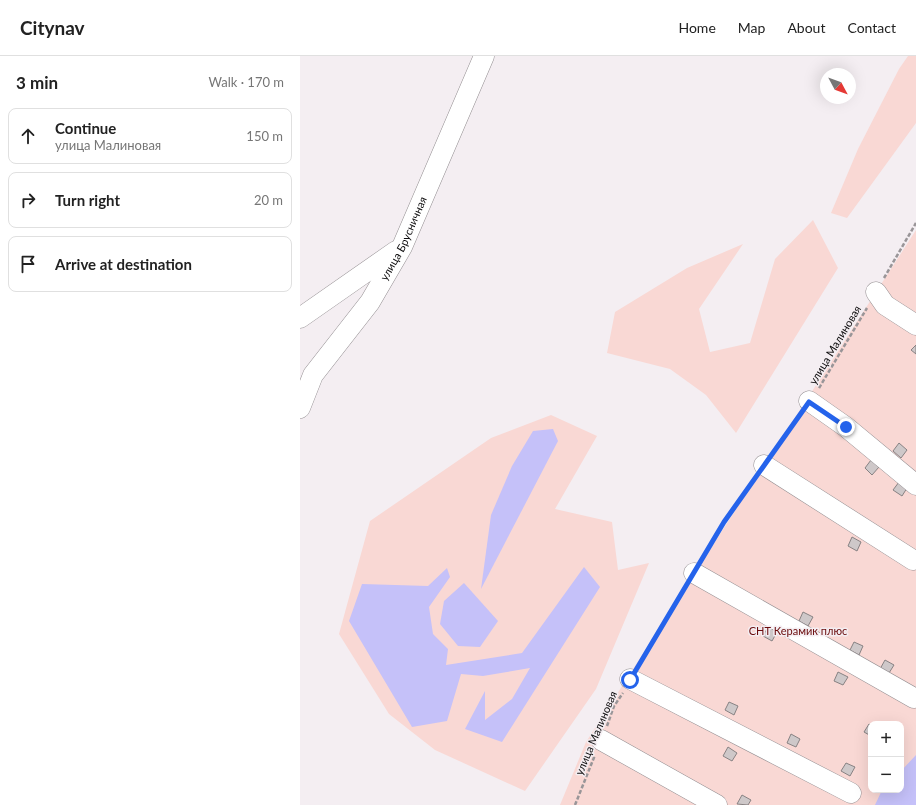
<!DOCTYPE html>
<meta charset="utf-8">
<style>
:root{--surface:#fff;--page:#f2f2f2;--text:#222;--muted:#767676;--line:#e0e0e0}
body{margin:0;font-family:Lato,sans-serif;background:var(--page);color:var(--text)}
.controls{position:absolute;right:12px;bottom:12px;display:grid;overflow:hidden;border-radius:8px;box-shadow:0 4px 16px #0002}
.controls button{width:36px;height:36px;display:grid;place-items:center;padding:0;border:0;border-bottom:1px solid var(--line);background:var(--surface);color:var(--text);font:20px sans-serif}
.compass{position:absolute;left:520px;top:12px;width:36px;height:36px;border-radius:50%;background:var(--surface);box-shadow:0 4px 16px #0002;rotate:131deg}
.stop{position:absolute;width:12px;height:12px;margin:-9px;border:3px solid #2563eb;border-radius:50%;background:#fff}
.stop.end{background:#2563eb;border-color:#fff;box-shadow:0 1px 4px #0008}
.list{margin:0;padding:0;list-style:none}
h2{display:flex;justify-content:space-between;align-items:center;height:52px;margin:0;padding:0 16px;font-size:17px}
h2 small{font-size:13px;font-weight:400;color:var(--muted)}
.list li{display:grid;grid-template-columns:26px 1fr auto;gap:12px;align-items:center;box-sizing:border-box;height:56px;margin:0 8px 8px;padding:0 8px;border:1px solid var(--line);border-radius:8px}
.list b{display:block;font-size:15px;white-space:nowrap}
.list p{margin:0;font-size:13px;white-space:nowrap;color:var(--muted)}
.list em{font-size:13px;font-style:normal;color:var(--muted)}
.icon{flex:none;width:22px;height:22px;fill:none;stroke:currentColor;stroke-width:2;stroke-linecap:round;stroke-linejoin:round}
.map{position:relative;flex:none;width:616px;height:749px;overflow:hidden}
header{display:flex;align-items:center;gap:24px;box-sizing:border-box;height:56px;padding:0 20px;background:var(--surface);border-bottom:1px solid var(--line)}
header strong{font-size:19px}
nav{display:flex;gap:22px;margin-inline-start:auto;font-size:14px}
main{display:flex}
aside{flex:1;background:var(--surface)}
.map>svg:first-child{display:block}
</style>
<header>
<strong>Citynav</strong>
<nav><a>Home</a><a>Map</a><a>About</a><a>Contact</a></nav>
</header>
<main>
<aside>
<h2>3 min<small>Walk · 170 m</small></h2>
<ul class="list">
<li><svg class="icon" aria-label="ahead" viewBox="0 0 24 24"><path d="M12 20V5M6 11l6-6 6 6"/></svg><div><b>Continue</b><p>улица Малиновая</p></div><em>150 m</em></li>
<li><svg class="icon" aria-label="right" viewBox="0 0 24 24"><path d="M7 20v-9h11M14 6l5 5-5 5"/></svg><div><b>Turn right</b></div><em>20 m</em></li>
<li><svg class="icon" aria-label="arrive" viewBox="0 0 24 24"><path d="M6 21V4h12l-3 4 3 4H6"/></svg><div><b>Arrive at destination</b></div></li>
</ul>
</aside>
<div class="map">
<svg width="616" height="749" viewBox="0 0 616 749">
<rect width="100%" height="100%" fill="#f4eef2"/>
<g fill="#f9d8d4" fill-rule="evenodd">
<path d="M608 0H616V67L547 162 531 157 558 93 599 13Z"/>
<path d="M513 164 538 212 436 377 406 339 370 313 307 297 315 256 387 212 443 188 399 253 410 296 450 287 475 203Z"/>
<path d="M616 174V749H260L286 686ZM571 668H601V734H571Z"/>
<path d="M251 359 297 380 255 453 312 466 318 514 349 507 296 633 225 735 135 694 89 658 39 578 70 465 191 382Z"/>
</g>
<g fill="#c5c1f9">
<path d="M253 373 258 385 181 533 191 459 212 410 233 375Z"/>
<path d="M284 511 300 531 202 686 165 673 185 635V664L212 643 230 612 183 620 161 618 147 665 112 671 49 565 62 528 128 530 147 512 150 521 129 551 133 578 148 593 146 609 222 597Z"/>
<path d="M164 527 198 565 180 591 158 590 140 568 144 545Z"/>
<path d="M616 699V749H575L582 734H601V715Z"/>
</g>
<g fill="#cec8c9" stroke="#888283">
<path d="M616 289V298L611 294Z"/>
<path d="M599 387 607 394 601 402 593 395Z"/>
<path d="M571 404 579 411 572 419 565 412Z"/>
<path d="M599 426 607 432 602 440 593 434Z"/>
<path d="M552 481 561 486 557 495 548 490Z"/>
<path d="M503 556 513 561 508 570 499 565Z"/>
<path d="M468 571 477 576 472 585 463 580Z"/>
<path d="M554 586 563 590 559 599 550 594Z"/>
<path d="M585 604 594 609 589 617 580 613Z"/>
<path d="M538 616 548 621 543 629 534 625Z"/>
<path d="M429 646 438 650 434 659 425 654Z"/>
<path d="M569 668 571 669V680L564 676Z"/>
<path d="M491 678 500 683 496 691 487 687Z"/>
<path d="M428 691 437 697 432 705 423 700Z"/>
<path d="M546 707 555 711 550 720 541 715Z"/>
<path d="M442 739 451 744 448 749 437 748Z"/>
</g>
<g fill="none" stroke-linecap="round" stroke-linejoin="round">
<defs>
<g id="minor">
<path d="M576 236 585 249 616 269"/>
<path d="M0 262 96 195"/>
<path d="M509 345 546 371 616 429"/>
<path id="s1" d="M0 352 13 319 70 246 102 191 184 0"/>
<path d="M464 409 613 504"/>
<path d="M394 517 614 642"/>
<path d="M330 623 551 737"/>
<path d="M301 684 417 749"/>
</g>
</defs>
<use href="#minor" stroke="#938e91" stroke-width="21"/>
<g stroke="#999598" stroke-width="2.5" stroke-dasharray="4 2" stroke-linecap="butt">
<path d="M584 222 616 167"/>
<path d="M519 332 567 252"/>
<path d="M474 395 500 359"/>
<path d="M402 503 424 466 455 422"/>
<path d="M338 610 385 532"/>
<path d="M307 670 314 650 323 637"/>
<path d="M275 749 295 699"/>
</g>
<use href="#minor" stroke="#fff" stroke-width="20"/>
</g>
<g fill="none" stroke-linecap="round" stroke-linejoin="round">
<path stroke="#2563eb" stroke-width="5" d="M330 624 424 466 509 346 546 371"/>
</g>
<g text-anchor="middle" stroke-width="3" stroke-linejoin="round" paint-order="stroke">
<g font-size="11" fill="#0d0c0d" stroke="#f4eef2">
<text dy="4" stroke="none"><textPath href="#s1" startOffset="200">улица Брусничная</textPath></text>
<text transform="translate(535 289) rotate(-59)" y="4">улица Малиновая</text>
<text transform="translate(296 677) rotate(-67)" y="4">улица Малиновая</text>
</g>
<g font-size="11" fill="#6a0b0c" stroke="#f4eef2">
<text x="498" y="579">СНТ Керамик плюс</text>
</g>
</g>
</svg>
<div class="controls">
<button>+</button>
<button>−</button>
</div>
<svg class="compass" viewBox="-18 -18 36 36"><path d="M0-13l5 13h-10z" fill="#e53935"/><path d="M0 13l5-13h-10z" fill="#767676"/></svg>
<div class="stop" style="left:330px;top:624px"></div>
<div class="stop end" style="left:546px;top:371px"></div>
</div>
</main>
